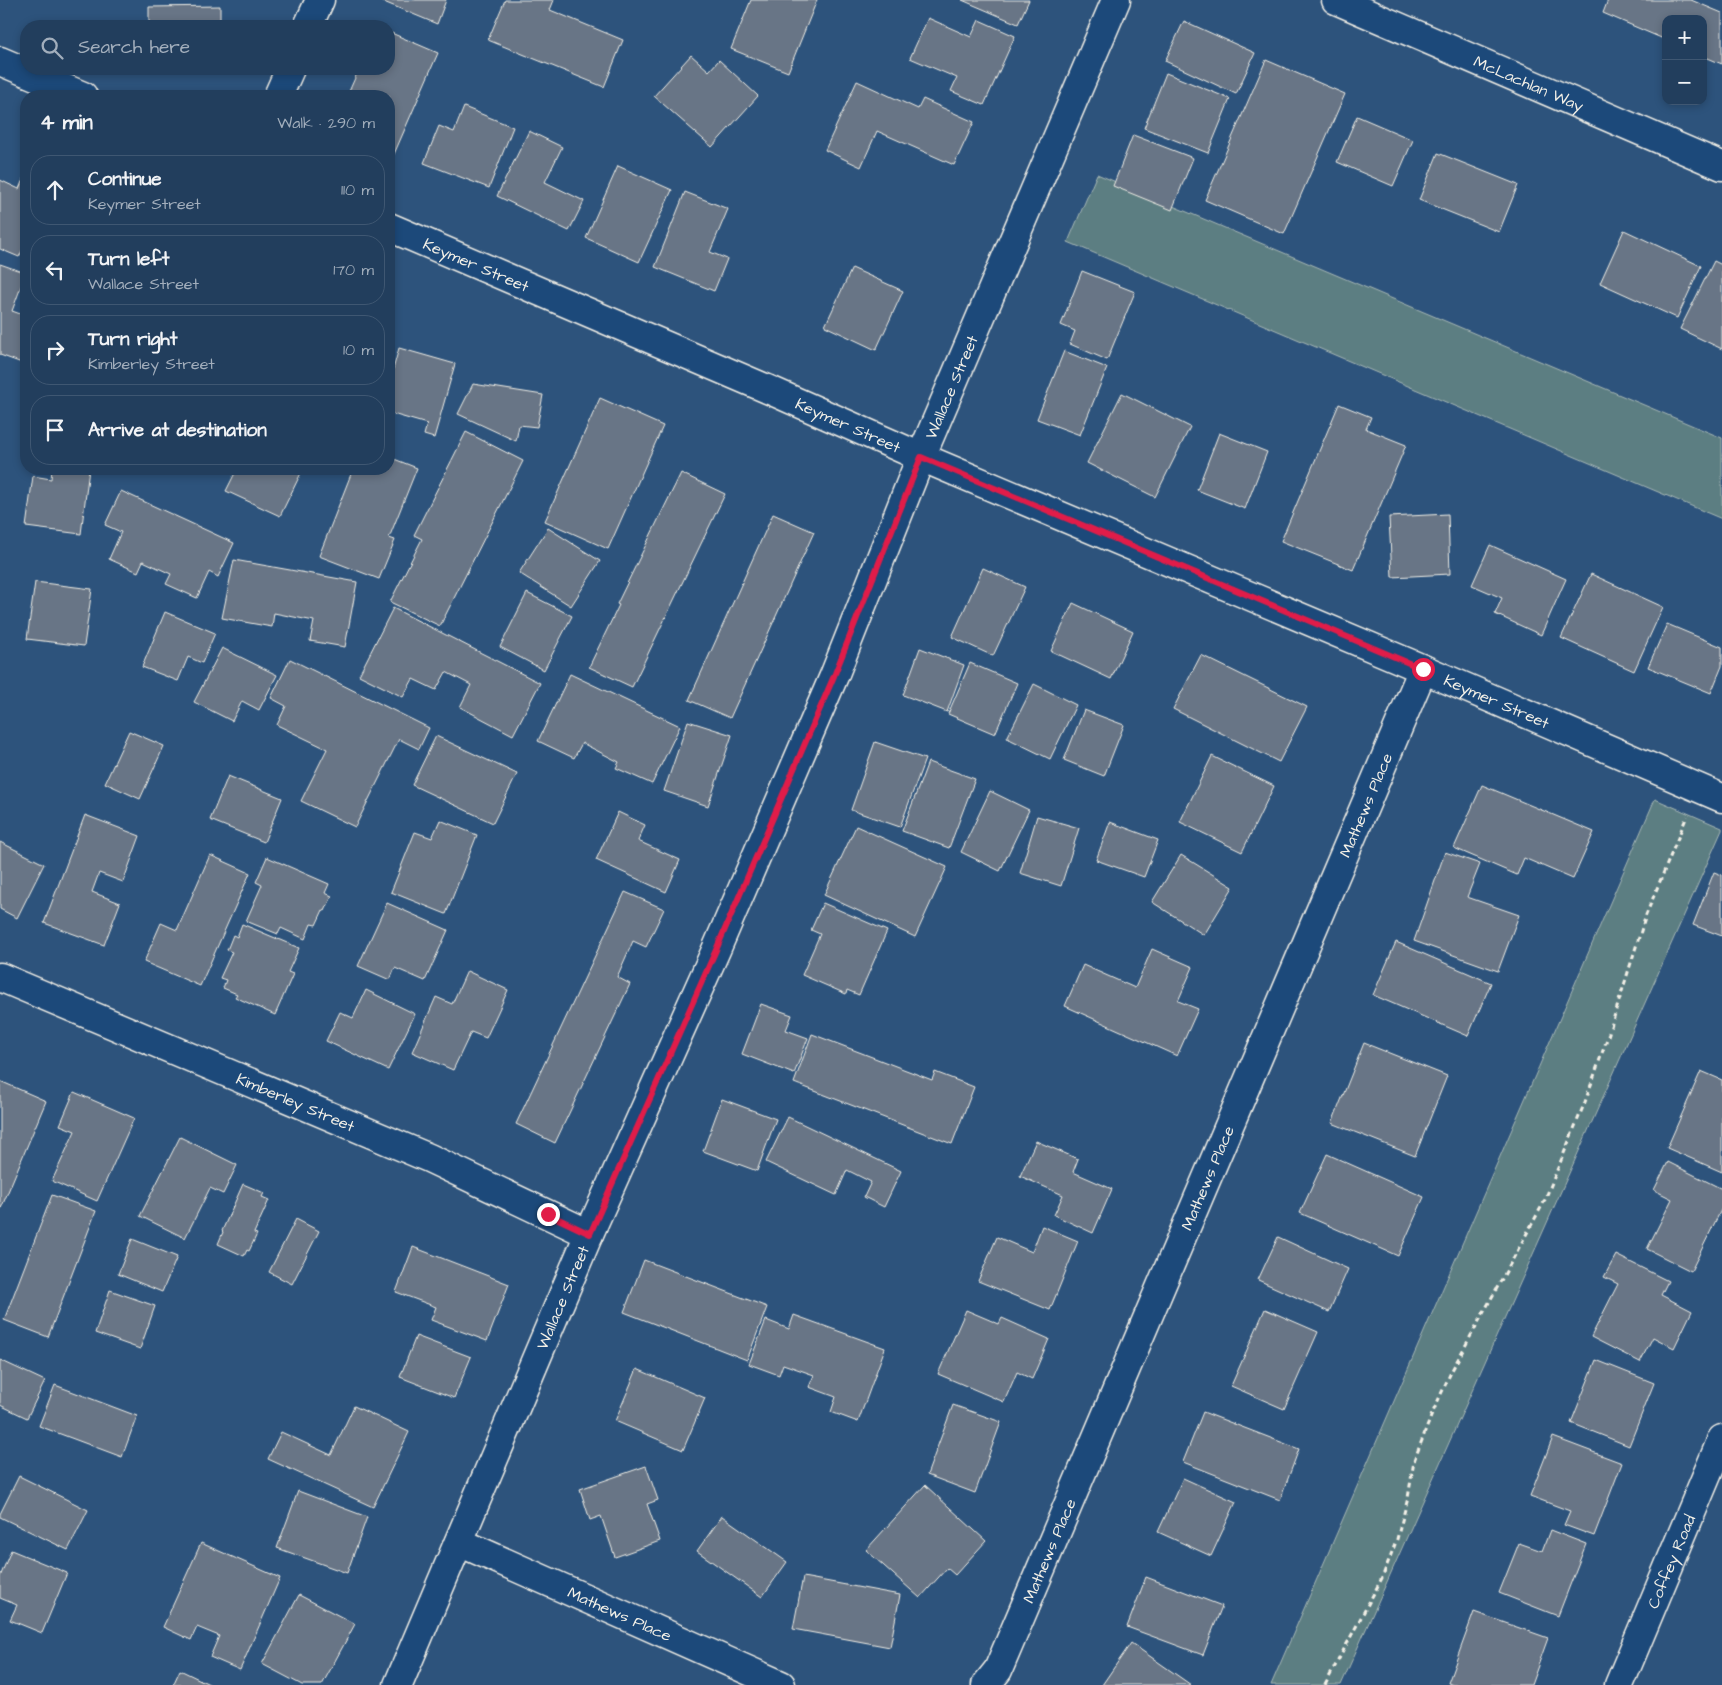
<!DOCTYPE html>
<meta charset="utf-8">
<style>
:root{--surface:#223e5d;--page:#2e4966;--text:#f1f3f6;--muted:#a2aebc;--line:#3f5772}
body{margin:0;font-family:"Architects Daughter",sans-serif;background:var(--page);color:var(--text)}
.controls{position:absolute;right:15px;top:15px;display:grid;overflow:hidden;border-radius:10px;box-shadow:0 2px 8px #0003}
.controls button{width:45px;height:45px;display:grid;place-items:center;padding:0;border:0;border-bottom:1px solid var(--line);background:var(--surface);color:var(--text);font:25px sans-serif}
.stop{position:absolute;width:15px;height:15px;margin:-11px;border:4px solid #e11d48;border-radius:50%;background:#fff}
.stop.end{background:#e11d48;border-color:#fff;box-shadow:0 1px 5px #0008}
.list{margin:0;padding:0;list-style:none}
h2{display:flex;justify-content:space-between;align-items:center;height:65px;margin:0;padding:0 20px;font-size:21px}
h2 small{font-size:16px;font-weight:400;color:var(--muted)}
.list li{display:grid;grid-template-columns:32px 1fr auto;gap:15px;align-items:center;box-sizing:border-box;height:70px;margin:0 10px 10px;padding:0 10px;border:1px solid var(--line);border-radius:20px}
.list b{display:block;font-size:19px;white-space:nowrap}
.list p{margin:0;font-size:16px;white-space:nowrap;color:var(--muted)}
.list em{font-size:16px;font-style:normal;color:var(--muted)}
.icon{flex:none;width:28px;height:28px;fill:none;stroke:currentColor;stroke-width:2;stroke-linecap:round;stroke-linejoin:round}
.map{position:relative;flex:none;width:1722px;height:1685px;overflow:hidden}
.search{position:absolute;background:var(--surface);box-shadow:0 2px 8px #0003;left:20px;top:20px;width:375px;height:55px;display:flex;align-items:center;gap:12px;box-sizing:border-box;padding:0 18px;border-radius:20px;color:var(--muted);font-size:19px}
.panel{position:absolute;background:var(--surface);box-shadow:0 2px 8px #0003;left:20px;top:90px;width:375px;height:385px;border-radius:20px}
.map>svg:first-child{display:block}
</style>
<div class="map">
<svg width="1722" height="1685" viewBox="0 0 1722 1685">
<rect width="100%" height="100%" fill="#2d537c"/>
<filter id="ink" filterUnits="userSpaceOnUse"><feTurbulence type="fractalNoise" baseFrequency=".02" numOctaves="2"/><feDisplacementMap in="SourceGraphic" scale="10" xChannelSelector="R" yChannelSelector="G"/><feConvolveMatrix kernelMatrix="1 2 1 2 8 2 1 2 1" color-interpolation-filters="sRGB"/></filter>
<g filter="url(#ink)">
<g fill="#5c7e82" stroke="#a8b8b5">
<path d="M1097 174 1722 438V519L1068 242Z"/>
<path d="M1655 799 1722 828V830L1341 1685H1271Z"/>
</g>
<g fill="#677586" stroke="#f4f1e8">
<path d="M379 0H446L437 24Z"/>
<path d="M505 0H554L550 10 623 40 604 87 488 40Z"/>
<path d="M751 0H817L788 72 731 49Z"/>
<path d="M962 0H1029L1018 24Z"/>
<path d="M1608 0H1691L1722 13V64L1703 56V19H1666V40L1603 13Z"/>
<path d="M220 6V26H149V7Z"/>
<path d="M928 18 971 37 979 20 1015 36 984 105 951 91 957 78 910 58Z"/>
<path d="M1184 21 1255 53 1236 94 1165 61Z"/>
<path d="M389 32 438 53 391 161 389 159V96H347L359 69H389Z"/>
<path d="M691 55 709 71 719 60 758 96 712 147 654 96Z"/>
<path d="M1266 60 1345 94 1284 234 1205 200Z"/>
<path d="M1166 73 1230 99 1208 153 1144 128Z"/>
<path d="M857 81 918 109 923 99 974 122 954 165 877 131 861 167 825 150Z"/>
<path d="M464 107 513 127 489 188 424 163 439 126 454 132Z"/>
<path d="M1357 116 1413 140 1393 186 1337 162Z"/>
<path d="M529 131 562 147 545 182 584 201 569 231 497 196Z"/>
<path d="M1133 135 1193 158 1172 210 1113 186Z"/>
<path d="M1438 153 1518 185 1499 232 1419 200Z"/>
<path d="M618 166 672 190 639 262 586 238Z"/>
<path d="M26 172V248L24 247 19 257 0 249V180L19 189Z"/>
<path d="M685 192 728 209 710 252 727 259 714 291 655 267Z"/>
<path d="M1624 230 1701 266 1677 318 1600 283Z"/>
<path d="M1714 261 1722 265V349L1680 329Z"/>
<path d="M0 264 26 273 12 311 26 316V351L22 363 0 355Z"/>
<path d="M852 268 903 291 876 350 825 326Z"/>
<path d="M1082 271 1135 292 1107 360 1070 344 1075 331 1061 325Z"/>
<path d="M399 348 455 364 434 438 424 435 427 424 389 413V384Z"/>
<path d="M1064 351 1107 368 1080 435 1037 419Z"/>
<path d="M473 384 543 395 537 427 519 425 516 441 458 414Z"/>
<path d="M1122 393 1190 427 1155 497 1087 463Z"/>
<path d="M600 398 663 426 608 549 545 521Z"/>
<path d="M1339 404 1371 417 1366 429 1406 445 1353 570 1281 541Z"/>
<path d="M466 432 523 461 440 626 390 602 422 539 414 535Z"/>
<path d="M1219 433 1267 452 1245 509 1197 490Z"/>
<path d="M389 457 417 468 389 538 395 540 379 579 319 556 353 469H389Z"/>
<path d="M52 469H89L81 534 26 527 33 476 51 479Z"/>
<path d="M237 469H303L280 516 226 491Z"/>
<path d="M681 473 725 494 632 687 589 667 619 605 617 604Z"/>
<path d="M121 491 234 543 218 577 209 572 197 598 166 584 171 574 143 561 138 572 109 559 121 532 105 525Z"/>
<path d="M773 514 814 532 730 718 689 700Z"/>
<path d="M1448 514 1450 574 1392 577 1389 517Z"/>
<path d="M548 528 600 561 571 606 519 573Z"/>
<path d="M1490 545 1566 579 1541 635 1495 614 1502 598 1472 585Z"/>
<path d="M234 560 357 582 345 647 310 641 314 621 274 613 272 627 222 618Z"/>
<path d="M983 568 1025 587 993 656 952 637Z"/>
<path d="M1591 574 1663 607 1634 671 1561 638Z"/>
<path d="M35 582 92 589 84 646 27 639Z"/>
<path d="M527 593 572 616 544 670 500 647Z"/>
<path d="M1073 603 1133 631 1111 679 1051 651Z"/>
<path d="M393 608 540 683 513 735 460 707 471 685 446 672 436 690 413 679 403 697 359 675Z"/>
<path d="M165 612 215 633 202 663 188 657 178 681 142 667Z"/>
<path d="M1667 624 1722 647V666L1711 693 1648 667Z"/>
<path d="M222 648 277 675 259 710 242 701 232 721 194 702Z"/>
<path d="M920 648 964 665 947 712 903 695Z"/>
<path d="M1201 655 1307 707 1279 762 1173 709Z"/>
<path d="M290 659 429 728 419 749 399 739 355 827 301 801 327 749 277 725 286 706 271 698Z"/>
<path d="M970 663 1017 683 995 734 948 714Z"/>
<path d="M570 674 680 726 652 784 616 768 619 762 582 743 574 758 538 741Z"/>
<path d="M1034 684 1076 705 1050 759 1007 738Z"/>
<path d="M1084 710 1124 725 1104 776 1064 760Z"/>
<path d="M688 721 732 735 708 806 664 791Z"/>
<path d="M129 731 164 746 140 799 105 783Z"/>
<path d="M436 736 517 774 493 823 412 785Z"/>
<path d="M875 742 925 759 900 827 851 810Z"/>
<path d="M1212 756 1274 786 1242 852 1180 822Z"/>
<path d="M928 762 975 779 949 848 902 831Z"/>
<path d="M228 776 282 798 264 842 210 820Z"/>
<path d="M1482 785 1594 832 1573 879 1524 858 1517 875 1454 848Z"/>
<path d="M990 791 1029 810 1000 871 961 852Z"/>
<path d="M618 812 645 825 638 841 680 860 666 892 596 860Z"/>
<path d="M85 815 140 836 123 882 99 873 92 892 120 903 104 945 44 923Z"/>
<path d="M1037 816 1079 828 1061 886 1020 873Z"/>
<path d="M440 820 477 835 446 914 391 892 415 832 432 838Z"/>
<path d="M1110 822 1158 840 1144 877 1096 860Z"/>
<path d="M856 826 947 867 915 937 824 895Z"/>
<path d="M0 842 44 864 17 918 0 909Z"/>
<path d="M1445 852 1480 864 1467 897 1519 915 1498 971 1414 941Z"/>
<path d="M210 855 250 873 200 986 144 962 161 923 177 930Z"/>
<path d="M1181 855 1233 887 1204 935 1152 902Z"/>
<path d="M267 857 329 884 325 893 332 896 325 911 323 910 316 925 311 924 305 939 281 928 278 934 246 921 262 885 256 882Z"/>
<path d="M1714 872 1722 875V936L1693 925Z"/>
<path d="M625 892 664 909 646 947 633 941 617 977 630 984 555 1143 516 1124Z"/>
<path d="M387 903 448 930 425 981 395 968 390 980 358 966Z"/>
<path d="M823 903 887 931 859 995 847 990 846 994 802 975 820 934 811 930Z"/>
<path d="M242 924 299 948 288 972 293 974 275 1015 235 997 237 994 223 988 226 980 220 978 232 952 227 950 233 935 237 937Z"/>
<path d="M1396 942 1491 983 1468 1036 1373 995Z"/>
<path d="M1152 949 1193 967 1178 1001 1198 1009 1177 1056 1065 1006 1083 965 1135 988Z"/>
<path d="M467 971 508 990 486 1038 471 1032 453 1070 412 1052 436 997 452 1004Z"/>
<path d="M366 990 415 1014 388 1070 326 1041 340 1012 353 1018Z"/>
<path d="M761 1004 792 1015 786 1030 808 1038 794 1074 742 1054Z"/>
<path d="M812 1034 932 1080 935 1072 974 1087 952 1144 794 1083Z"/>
<path d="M1364 1043 1447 1076 1415 1156 1332 1123Z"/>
<path d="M1701 1071 1722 1080V1172L1667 1148Z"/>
<path d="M0 1081 46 1101 0 1211Z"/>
<path d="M74 1092 134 1118 97 1201 52 1181 75 1131 60 1125Z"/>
<path d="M722 1099 776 1119 757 1171 703 1151Z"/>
<path d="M788 1117 901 1171 884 1207 864 1197 871 1182 847 1170 836 1195 766 1162Z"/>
<path d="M180 1137 237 1165 223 1194 210 1188 185 1238 140 1216Z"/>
<path d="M1036 1141 1078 1159 1073 1172 1112 1189 1093 1233 1054 1215 1063 1195 1020 1176Z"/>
<path d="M1327 1154 1424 1197 1398 1256 1300 1213Z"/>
<path d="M1668 1162 1722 1189V1208L1691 1271 1647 1249 1672 1199 1654 1190Z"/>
<path d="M243 1184 264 1193 262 1197 269 1200 254 1233 257 1234 249 1251 247 1250 244 1256 218 1244 223 1232 222 1231Z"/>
<path d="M52 1195 96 1211 48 1337 4 1320Z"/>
<path d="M296 1219 319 1231 292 1284 269 1272Z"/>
<path d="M1042 1226 1078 1241 1050 1310 978 1281 997 1237 1032 1252Z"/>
<path d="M1278 1237 1348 1269 1329 1312 1258 1280Z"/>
<path d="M132 1239 177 1257 162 1292 118 1274Z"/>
<path d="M413 1247 509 1284 487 1341 431 1320 436 1307 396 1292Z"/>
<path d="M1616 1255 1668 1281 1661 1295 1692 1311 1674 1348 1653 1337 1640 1362 1591 1337 1618 1284 1604 1277Z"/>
<path d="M644 1260 767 1307 747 1360 624 1312Z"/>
<path d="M110 1290 155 1306 140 1349 95 1333Z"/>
<path d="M1265 1309 1318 1332 1284 1409 1231 1386Z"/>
<path d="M966 1310 999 1324 1002 1318 1049 1339 1032 1379 1017 1372 1004 1402 938 1374Z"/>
<path d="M794 1315 885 1348 858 1422 831 1412 836 1397 809 1387 814 1375 783 1364 779 1375 749 1364 766 1320 789 1329Z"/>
<path d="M416 1336 471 1357 454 1398 400 1377Z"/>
<path d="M0 1360 45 1381 27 1418 0 1405Z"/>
<path d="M1596 1360 1654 1383 1629 1446 1571 1423Z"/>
<path d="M637 1369 705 1398 683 1450 615 1421Z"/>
<path d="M55 1385 137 1416 122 1457 39 1426Z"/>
<path d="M953 1405 1001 1422 975 1493 927 1475Z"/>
<path d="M354 1406 409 1432 373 1507 268 1459 281 1432 331 1455Z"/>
<path d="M1203 1412 1299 1449 1280 1500 1183 1462Z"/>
<path d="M1553 1437 1622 1463 1594 1536 1564 1525 1570 1511 1530 1496Z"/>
<path d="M646 1466 658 1500 647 1504 660 1541 615 1557 601 1516 590 1520 580 1489Z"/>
<path d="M19 1476 88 1510 68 1550 0 1517V1514Z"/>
<path d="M1183 1478 1236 1502 1211 1556 1158 1532Z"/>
<path d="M925 1485 986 1541 955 1575 947 1568 920 1598 866 1550Z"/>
<path d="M298 1491 367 1517 347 1573 277 1548Z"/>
<path d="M722 1516 787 1562 762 1597 697 1551Z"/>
<path d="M1550 1530 1586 1544 1558 1616 1499 1593 1519 1543 1542 1551Z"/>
<path d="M201 1543 280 1578 240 1670 210 1657 219 1636 197 1627 191 1640 163 1627Z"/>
<path d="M11 1550 67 1573 42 1633 10 1620 17 1605 0 1598V1577Z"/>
<path d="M803 1577 900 1595 890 1647 793 1629Z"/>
<path d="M1146 1577 1222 1606 1203 1655 1127 1627Z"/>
<path d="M299 1595 355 1624 322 1685H302L262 1664Z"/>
<path d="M1474 1612 1548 1638 1531 1685H1453L1448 1683Z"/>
<path d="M1131 1643 1191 1685H1102Z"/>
<path d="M180 1670 211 1685H173Z"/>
</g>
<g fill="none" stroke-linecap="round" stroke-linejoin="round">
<defs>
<g id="minor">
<path id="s1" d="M1336 0 1722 166"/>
<path d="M308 26 320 0"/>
<path d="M0 61 83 96"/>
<path d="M278 96 290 69"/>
<path id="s2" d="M389 227 772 391 921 457 1423 669 1722 798"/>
<path id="s3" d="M0 977 429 1158 589 1234"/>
<path id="s4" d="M459 1542 781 1685"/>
<path id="s5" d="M398 1685 589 1234 716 950 834 676 921 457 1116 0"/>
<path id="s6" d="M986 1685 998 1670 1423 669"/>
<path id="s7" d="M1619 1685 1722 1439"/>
</g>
</defs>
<use href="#minor" stroke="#f4f1e8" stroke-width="31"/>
<path stroke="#f4f1e8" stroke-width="3" stroke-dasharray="5 4" stroke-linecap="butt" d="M1325 1685 1382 1578 1397 1539 1408 1498 1414 1461 1432 1414 1451 1372 1544 1202 1585 1102 1608 1036 1646 915 1687 816"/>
<use href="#minor" stroke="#1f4a7a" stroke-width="28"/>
</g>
</g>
<g fill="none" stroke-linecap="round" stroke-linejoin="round" filter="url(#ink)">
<path stroke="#e11d48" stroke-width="6" d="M548 1214 590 1234 716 950 834 676 921 457 1423 669"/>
</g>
<g text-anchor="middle" stroke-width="5" stroke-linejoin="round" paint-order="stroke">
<g font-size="16" fill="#f4f1e8" stroke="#1f4a7a">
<text dy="6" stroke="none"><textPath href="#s1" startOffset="210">McLachlan Way</textPath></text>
<text dy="6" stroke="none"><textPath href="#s2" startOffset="95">Keymer Street</textPath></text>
<text dy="6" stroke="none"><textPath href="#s5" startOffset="1411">Wallace Street</textPath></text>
<text dy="6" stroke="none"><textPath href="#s2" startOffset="500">Keymer Street</textPath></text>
<text dy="6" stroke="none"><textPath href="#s2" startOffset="1205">Keymer Street</textPath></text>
<text dy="6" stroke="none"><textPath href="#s6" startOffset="959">Mathews Place</textPath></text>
<text dy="6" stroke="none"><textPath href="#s3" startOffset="321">Kimberley Street</textPath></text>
<text dy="6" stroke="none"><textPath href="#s6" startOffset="554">Mathews Place</textPath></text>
<text dy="6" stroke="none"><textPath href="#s5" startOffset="421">Wallace Street</textPath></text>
<text dy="6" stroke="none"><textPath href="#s6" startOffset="149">Mathews Place</textPath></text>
<text dy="6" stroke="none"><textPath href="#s7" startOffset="134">Coffey Road</textPath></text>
<text dy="6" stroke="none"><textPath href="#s4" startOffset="176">Mathews Place</textPath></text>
</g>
</g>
</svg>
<div class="controls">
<button>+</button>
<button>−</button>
</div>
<div class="stop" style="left:1423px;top:669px"></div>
<div class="stop end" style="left:548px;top:1214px"></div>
<div class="search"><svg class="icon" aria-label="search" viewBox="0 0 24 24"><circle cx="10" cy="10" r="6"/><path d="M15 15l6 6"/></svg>Search here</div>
<section class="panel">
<h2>4 min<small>Walk · 290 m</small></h2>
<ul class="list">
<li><svg class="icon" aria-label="ahead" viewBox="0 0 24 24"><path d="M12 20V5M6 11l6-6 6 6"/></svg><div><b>Continue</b><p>Keymer Street</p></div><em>110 m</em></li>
<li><svg class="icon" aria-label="left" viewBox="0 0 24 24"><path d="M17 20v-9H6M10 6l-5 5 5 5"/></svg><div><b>Turn left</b><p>Wallace Street</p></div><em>170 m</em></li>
<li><svg class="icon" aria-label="right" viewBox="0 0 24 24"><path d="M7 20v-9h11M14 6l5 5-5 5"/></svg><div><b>Turn right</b><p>Kimberley Street</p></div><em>10 m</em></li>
<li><svg class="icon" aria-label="arrive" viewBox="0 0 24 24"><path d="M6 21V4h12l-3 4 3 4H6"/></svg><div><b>Arrive at destination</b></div></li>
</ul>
</section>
</div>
